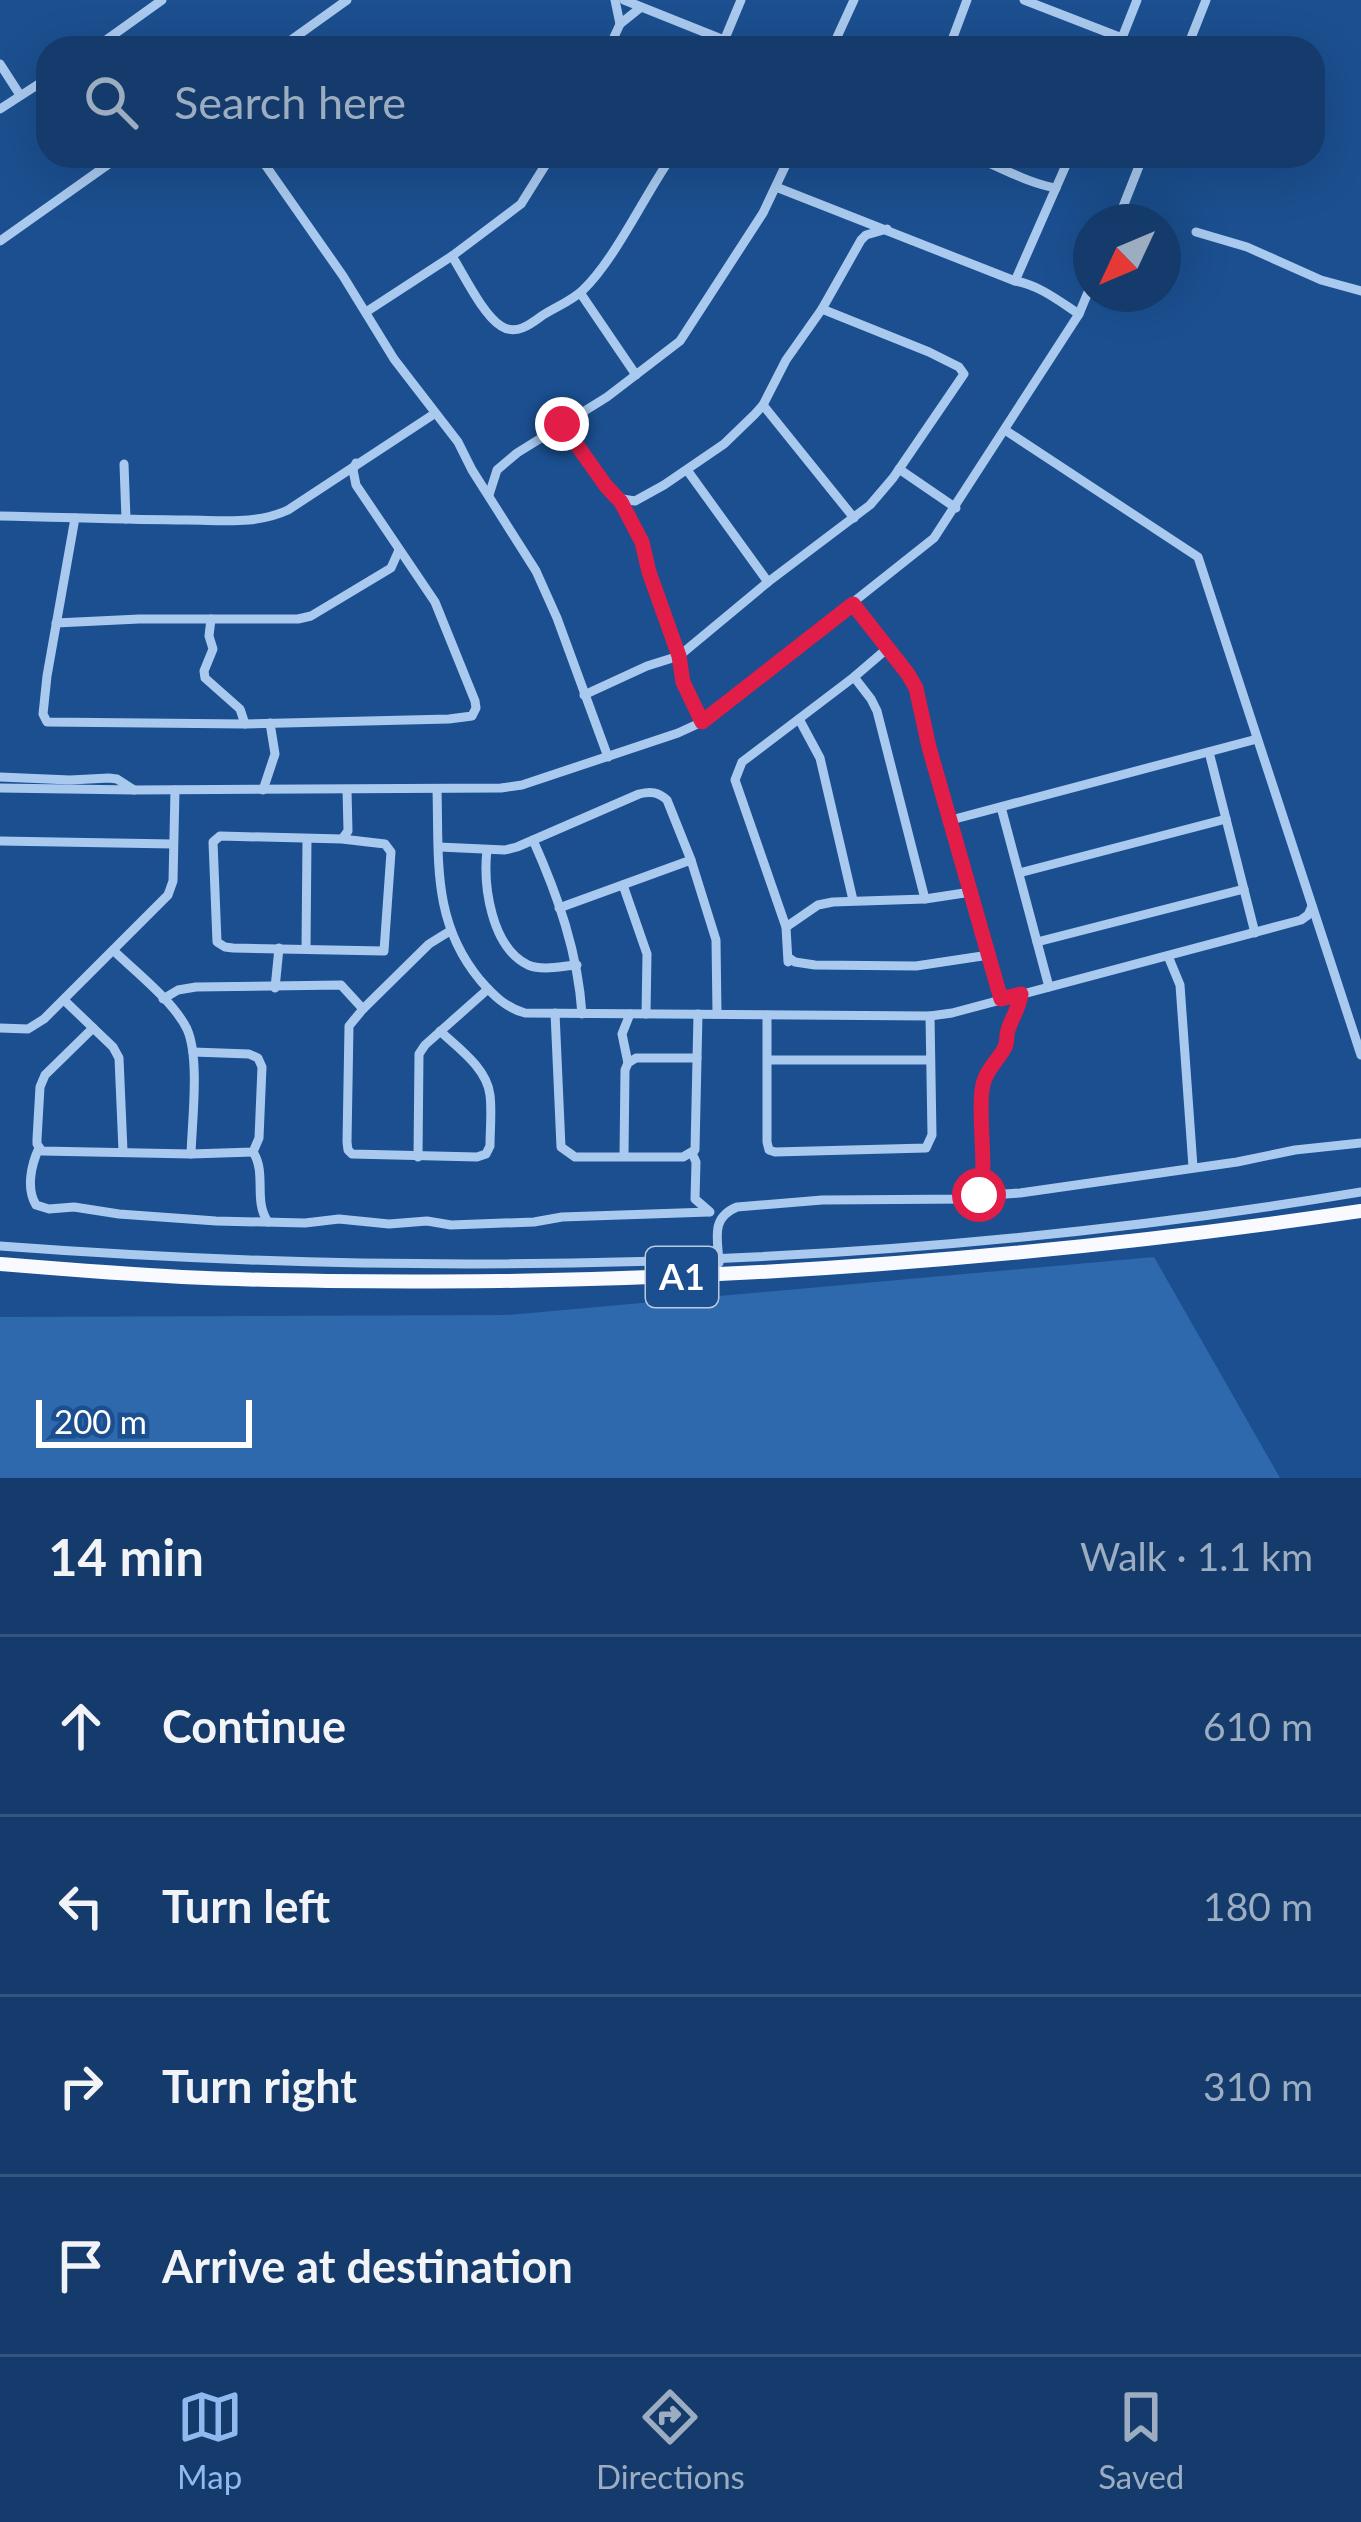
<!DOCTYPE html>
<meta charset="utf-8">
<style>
:root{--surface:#143b6b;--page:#1d4271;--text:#f1f3f6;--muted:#9dadc1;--line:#33557e;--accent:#90b9f0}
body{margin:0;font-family:Lato,sans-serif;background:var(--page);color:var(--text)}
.compass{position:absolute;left:1073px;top:204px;width:108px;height:108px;border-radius:50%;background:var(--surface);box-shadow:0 12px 48px #0002;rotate:226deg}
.scale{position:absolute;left:36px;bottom:30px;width:216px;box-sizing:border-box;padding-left:12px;border:6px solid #fff;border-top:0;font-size:33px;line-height:42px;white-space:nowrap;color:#fff;-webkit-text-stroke:9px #1b4f8f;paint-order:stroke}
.stop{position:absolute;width:36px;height:36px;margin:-27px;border:9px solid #e11d48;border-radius:50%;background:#fff}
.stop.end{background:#e11d48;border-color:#fff;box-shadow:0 3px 12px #0008}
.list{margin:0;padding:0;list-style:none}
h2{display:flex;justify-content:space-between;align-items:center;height:156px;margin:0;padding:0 48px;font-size:51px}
h2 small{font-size:39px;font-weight:400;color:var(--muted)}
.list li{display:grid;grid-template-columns:78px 1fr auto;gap:36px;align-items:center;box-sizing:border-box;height:180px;padding:0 48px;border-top:3px solid var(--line)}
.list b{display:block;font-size:45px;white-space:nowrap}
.list em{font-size:39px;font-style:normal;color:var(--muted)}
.icon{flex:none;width:66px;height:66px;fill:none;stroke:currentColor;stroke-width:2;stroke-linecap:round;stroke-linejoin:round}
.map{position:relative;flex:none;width:1361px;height:1478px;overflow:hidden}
.search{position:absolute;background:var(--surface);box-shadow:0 12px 48px #0002;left:36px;right:36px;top:36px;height:132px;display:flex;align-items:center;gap:30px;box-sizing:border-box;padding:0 42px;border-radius:36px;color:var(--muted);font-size:45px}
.sheet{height:876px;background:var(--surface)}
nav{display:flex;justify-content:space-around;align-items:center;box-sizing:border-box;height:168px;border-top:3px solid var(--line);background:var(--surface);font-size:33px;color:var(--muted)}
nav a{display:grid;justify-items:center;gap:6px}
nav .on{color:var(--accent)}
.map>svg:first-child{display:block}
</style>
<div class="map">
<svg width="1361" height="1478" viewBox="0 0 1361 1478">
<rect width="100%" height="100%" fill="#1b4f8f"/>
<path fill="#2e69ad" d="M1154 1257 1280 1478H0V1317L508 1315Z"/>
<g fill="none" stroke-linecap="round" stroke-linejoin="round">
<g stroke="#a9c9ee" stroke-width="9">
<path d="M615 0 620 24"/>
<path d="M624 0 724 40"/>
<path d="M1024 0 1122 38"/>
<path d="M105 42H117L128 48"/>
<path d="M95 48 162 0"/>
<path d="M280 48 347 0"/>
<path d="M609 48 620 24 640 8"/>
<path d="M721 48 741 0"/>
<path d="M832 48 854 0"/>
<path d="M949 48 967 0"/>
<path d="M1118 48 1137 0"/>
<path d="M1187 48 1206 0"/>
<path d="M0 64 20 95"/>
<path d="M0 109 48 78"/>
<path d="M259 156 343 276 394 359 458 442 472 470 536 571 557 618 608 757"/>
<path d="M971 156C1000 166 1026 183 1056 188"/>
<path d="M776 187 1015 281C1039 285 1059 301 1079 314"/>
<path d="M1117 222 1143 156"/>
<path d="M1196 232 1247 247 1321 280 1361 291"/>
<path d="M0 241 120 156"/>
<path d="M452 256C464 275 483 315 501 326 516 336 531 324 543 315 556 307 573 300 583 290 616 258 644 196 672 156"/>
<path d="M1015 281 1070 156"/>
<path d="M581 294 636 375"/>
<path d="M366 312 452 256 521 204 551 156"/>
<path d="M763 405 854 518"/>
<path d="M562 424 606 486 621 502 642 542 649 572 679 656 683 682 702 722"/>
<path d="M1005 430 1198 557 1361 1055"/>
<path d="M124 464 126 519"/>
<path d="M899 469 956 508"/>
<path d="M687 470 768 582"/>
<path d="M489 495 497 470 517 453 607 397 680 341 763 213 790 156"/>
<path d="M616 498 635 501 664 485 724 444 755 414 763 405 786 360 822 309 861 240 866 235 887 229"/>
<path d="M0 516C62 517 125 520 187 520 221 520 256 525 288 510L434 414"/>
<path d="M75 518 47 676 43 714 47 722 245 724 449 719 472 716 476 708 475 701 435 602 356 485 353 470 356 463"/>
<path d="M853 604 896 655 916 688 929 747 1001 999"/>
<path d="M211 619 209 636 213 649 204 671 205 678 240 709 245 724"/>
<path d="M56 623 139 619H298L311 616 391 568 399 550"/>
<path d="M889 647 854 677 742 762 735 780 786 927 788 962 789 958 795 962 815 965 916 966 989 955"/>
<path d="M854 677 871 699 877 711 925 899"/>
<path d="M584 695 647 666 679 656 768 582 870 505 893 478 964 374 959 367 929 352 822 309"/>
<path d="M799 719 820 758 853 900"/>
<path d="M1209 752 1255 933"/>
<path d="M0 777 70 780 109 778 117 779 134 790"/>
<path d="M0 788 134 790 501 788 522 785 678 733 702 722 934 538 1079 314 1091 285"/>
<path d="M263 790 275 754 270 723"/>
<path d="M437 790C439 861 432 922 480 980 493 995 506 1008 525 1013L930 1016 952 1013 1301 920 1308 915 1312 906"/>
<path d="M1001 807 1049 987"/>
<path d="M951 820 1257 739"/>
<path d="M342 839 385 844 391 852 384 951 233 948 225 947 217 942 213 842 220 836 342 839 348 831 347 790"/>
<path d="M533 840C558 896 578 953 582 1014"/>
<path d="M0 841 173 844"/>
<path d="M439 847 505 850 517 847 639 794C651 791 658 792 667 800L691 860 716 940 717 1014"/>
<path d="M487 850C483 885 491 947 528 965 543 971 562 966 577 965"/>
<path d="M1019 873 1226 819"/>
<path d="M623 885 647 954 646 1014"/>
<path d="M559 908 691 860"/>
<path d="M786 927 818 905 833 902 925 899 971 892"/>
<path d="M1037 942 1244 889"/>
<path d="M306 949 307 839"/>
<path d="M114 951C136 972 174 1002 187 1029 200 1058 192 1121 191 1154"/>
<path d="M1168 956 1180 985 1193 1167"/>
<path d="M275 988 279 948"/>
<path d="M163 999 178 990 196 987 341 985 363 1009"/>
<path d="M65 1001 113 1047 119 1058 123 1151"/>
<path d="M555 1013 561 1147 575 1157H683L695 1150 698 1014"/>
<path d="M767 1015V1142L769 1150 775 1152 926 1148 932 1135 930 1016"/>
<path d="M0 1028 28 1029 44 1019 168 895 173 881 175 790"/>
<path d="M93 1028 45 1075 40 1087 37 1139V1144L42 1151 191 1154 253 1152 259 1138 262 1067 258 1058 249 1054 193 1052"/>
<path d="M440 1031C458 1048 487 1068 490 1095 492 1111 490 1130 490 1146L486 1154 477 1157 352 1154 348 1150 347 1142 349 1026 363 1009 429 944 450 931"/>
<path d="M768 1060H930"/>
<path d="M628 1063 622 1034 630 1014"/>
<path d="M39 1148C31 1165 26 1189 36 1205L49 1209 74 1207 119 1214 216 1221 305 1223 339 1219 389 1224 427 1221 451 1225 534 1222 562 1217 709 1212"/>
<path d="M253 1152C267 1173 253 1201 268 1222"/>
<path d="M692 1153 696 1162 695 1199 710 1212"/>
<path d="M624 1156 625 1070 628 1063 636 1058H697"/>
<path d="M418 1157 419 1054 425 1045 488 989"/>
<path d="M984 1182 1005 1194 1020 1193 1237 1162 1295 1150 1361 1143"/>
<path d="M0 1246C453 1280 913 1267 1361 1192"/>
<path d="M719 1263C718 1239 710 1218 737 1207L822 1200 970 1199 979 1195C988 1178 978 1117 982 1091 984 1072 995 1064 1004 1049 1009 1039 1005 1041 1008 1030 1012 1017 1019 1009 1021 995"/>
</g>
<path stroke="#f8faff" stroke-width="14" d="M0 1264C61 1269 121 1274 182 1277 287 1282 394 1282 500 1281 789 1277 1075 1253 1361 1211"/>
</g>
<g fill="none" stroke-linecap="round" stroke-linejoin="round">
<path stroke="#e11d48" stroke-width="15" d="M562 424 606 486 621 502 642 542 649 572 679 656 683 682 702 722 853 604 908 674 916 688 929 747 1001 999 1021 994C1019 1009 1012 1017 1008 1030 1005 1040 1009 1040 1004 1049 995 1064 984 1072 982 1090 978 1117 988 1178 979 1195"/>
</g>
<g text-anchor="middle" stroke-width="10" stroke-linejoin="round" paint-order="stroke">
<rect fill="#1b4f8f" stroke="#bbcadd" stroke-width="3" x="646" y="1247" width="72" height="60" rx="9"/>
<g font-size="36" font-weight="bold" fill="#fff">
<text x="682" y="1290">A1</text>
</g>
</g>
</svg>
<svg class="compass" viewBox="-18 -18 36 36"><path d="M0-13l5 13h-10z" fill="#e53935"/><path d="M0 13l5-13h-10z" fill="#9dadc1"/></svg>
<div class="scale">200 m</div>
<div class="stop" style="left:979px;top:1195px"></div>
<div class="stop end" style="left:562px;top:424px"></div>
<div class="search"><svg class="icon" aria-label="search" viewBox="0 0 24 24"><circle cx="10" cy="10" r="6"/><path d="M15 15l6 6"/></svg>Search here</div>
</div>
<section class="sheet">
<h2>14 min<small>Walk · 1.1 km</small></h2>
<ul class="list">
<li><svg class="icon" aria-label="ahead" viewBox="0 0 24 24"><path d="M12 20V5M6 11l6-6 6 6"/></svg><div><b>Continue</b></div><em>610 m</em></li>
<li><svg class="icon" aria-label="left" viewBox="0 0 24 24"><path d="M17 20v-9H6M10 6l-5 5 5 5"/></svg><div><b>Turn left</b></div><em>180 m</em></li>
<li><svg class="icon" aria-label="right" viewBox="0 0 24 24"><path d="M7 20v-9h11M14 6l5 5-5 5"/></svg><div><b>Turn right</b></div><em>310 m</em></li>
<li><svg class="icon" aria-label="arrive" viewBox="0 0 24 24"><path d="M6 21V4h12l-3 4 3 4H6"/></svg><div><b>Arrive at destination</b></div></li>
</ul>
</section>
<nav>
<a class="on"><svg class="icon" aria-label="map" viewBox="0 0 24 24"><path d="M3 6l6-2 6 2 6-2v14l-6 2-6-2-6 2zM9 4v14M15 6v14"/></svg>Map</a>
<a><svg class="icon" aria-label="directions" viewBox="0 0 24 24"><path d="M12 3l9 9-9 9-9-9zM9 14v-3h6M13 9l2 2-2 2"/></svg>Directions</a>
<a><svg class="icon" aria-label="saved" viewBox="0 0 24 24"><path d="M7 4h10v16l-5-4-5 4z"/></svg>Saved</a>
</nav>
